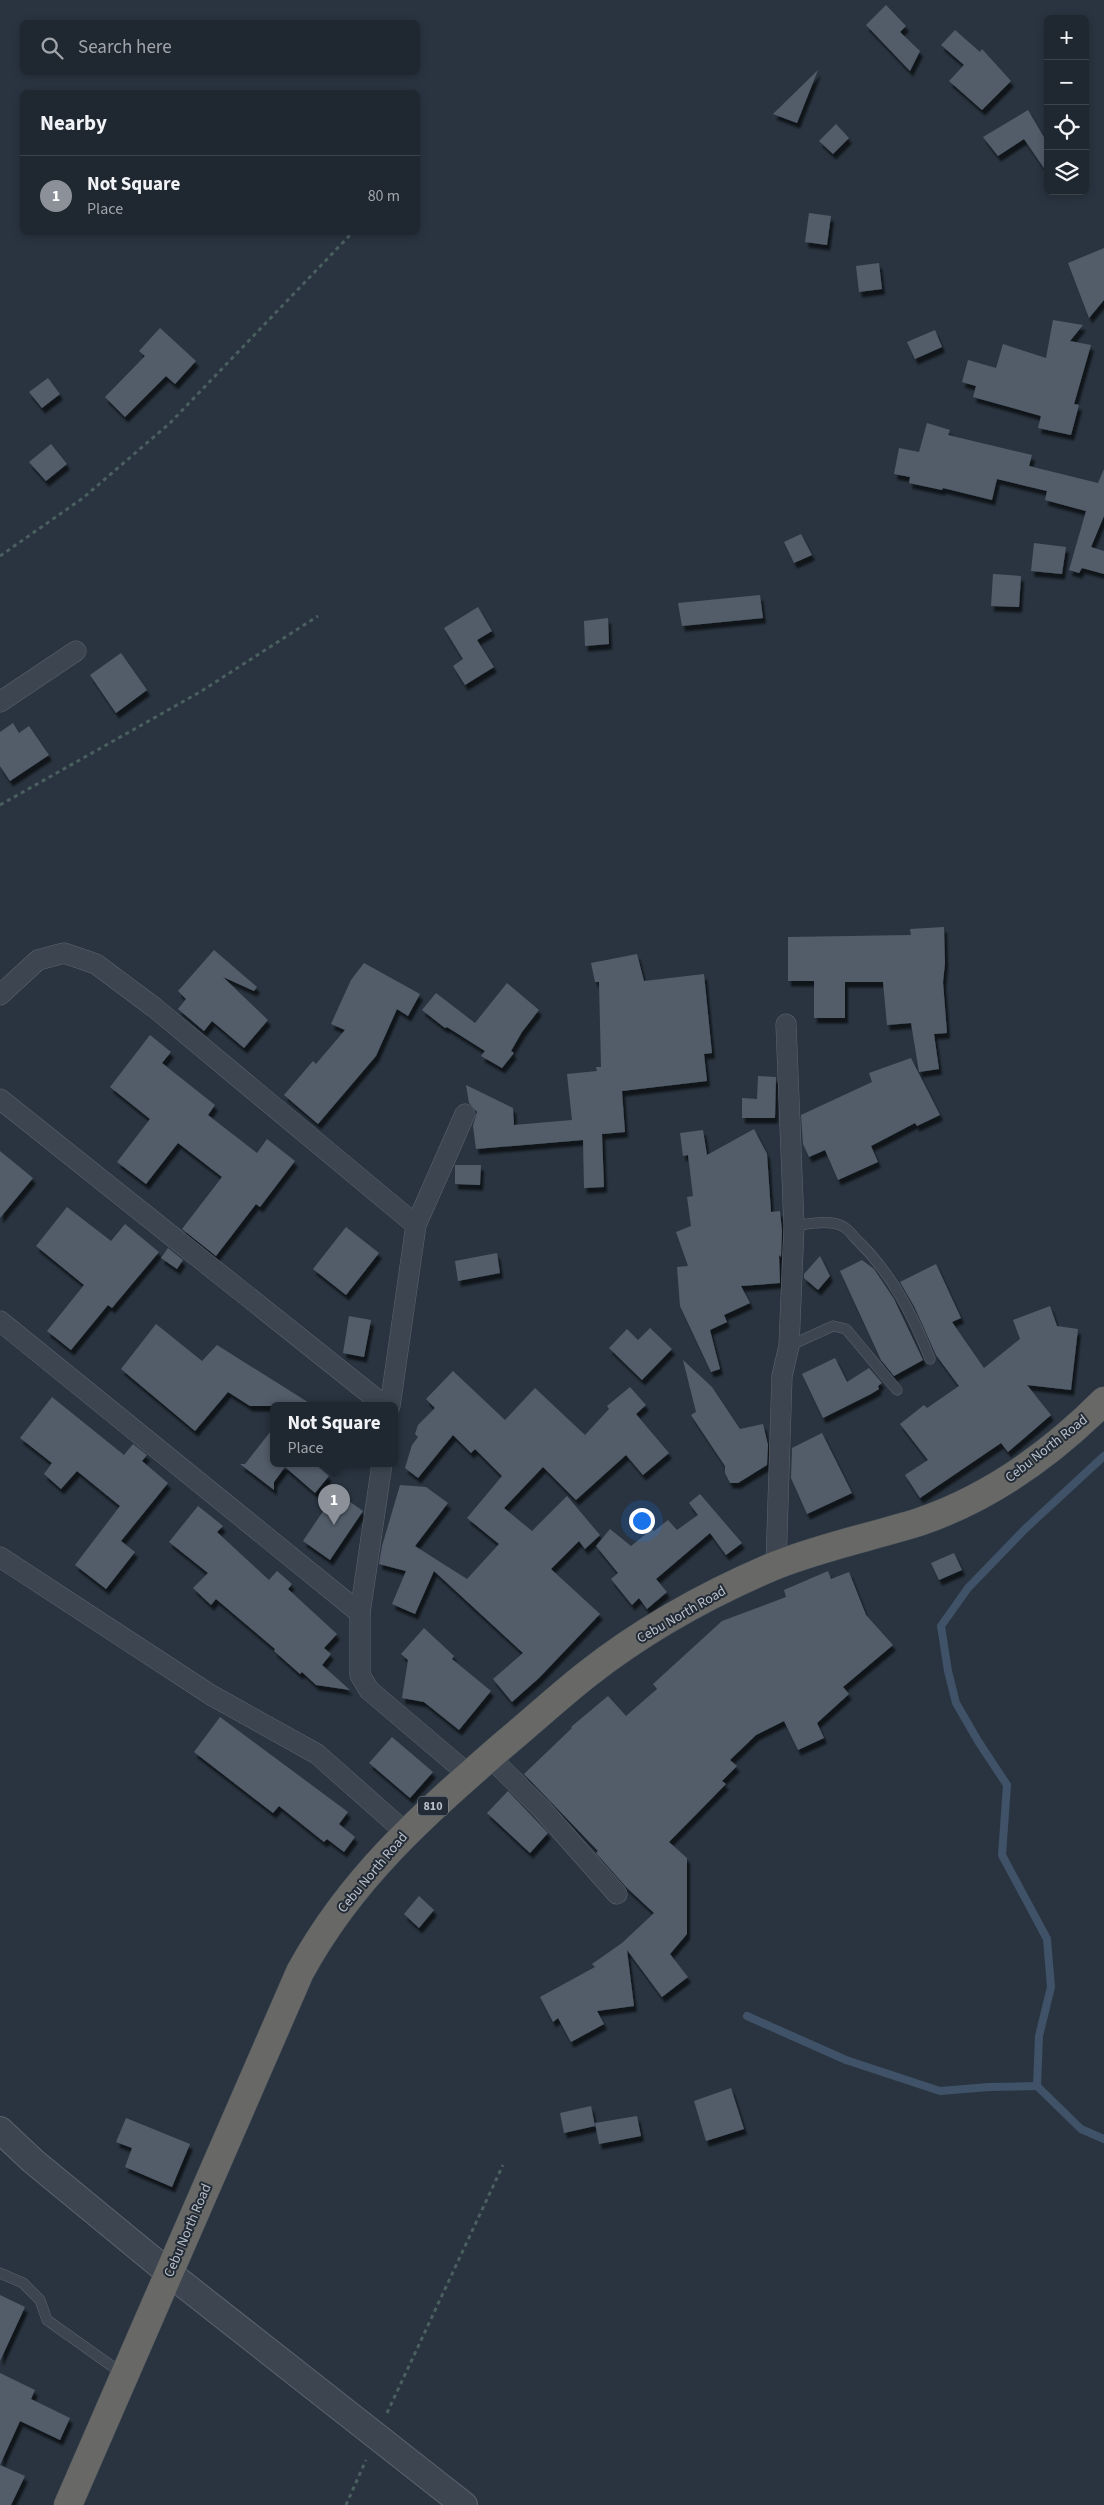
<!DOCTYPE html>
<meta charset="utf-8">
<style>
:root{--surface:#1f2730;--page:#272f38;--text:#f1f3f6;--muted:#a1a5ab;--line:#3c444c;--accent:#8c9099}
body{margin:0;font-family:"Source Sans 3",sans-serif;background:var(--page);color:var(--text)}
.controls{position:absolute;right:15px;top:15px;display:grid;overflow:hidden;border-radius:8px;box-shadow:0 2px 8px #0003}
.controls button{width:45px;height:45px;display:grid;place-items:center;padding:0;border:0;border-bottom:1px solid var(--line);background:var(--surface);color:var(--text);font:25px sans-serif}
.you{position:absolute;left:641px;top:1520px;width:18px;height:18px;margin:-12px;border:4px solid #fff;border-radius:50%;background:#1a73e8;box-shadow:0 0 0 8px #1a73e833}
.badge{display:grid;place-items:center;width:32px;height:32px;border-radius:50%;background:var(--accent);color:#fff;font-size:16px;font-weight:700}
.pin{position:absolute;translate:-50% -41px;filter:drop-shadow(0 1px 2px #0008)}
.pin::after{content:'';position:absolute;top:26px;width:18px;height:15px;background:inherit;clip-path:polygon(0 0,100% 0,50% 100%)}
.popup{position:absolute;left:270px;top:1402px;width:128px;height:65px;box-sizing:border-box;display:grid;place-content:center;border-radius:8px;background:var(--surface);filter:drop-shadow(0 1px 4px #0005);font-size:16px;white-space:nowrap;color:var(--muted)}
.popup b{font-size:19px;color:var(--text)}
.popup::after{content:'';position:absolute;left:50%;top:100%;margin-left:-10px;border:10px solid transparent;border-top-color:var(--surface)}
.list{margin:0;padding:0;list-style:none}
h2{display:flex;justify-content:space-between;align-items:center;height:65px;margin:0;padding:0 20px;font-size:21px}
h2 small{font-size:16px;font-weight:400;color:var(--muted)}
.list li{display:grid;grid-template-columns:32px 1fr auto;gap:15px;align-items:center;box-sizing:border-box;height:80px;padding:0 20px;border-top:1px solid var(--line)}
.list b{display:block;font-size:19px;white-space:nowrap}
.list p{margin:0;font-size:16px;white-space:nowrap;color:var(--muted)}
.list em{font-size:16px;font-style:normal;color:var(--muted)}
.icon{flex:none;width:28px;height:28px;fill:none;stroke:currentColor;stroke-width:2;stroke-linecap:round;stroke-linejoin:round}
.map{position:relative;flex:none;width:1104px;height:2505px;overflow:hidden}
.search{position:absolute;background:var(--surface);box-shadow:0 2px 8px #0003;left:20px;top:20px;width:400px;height:55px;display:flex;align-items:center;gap:12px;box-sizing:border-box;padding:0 18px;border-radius:8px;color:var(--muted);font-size:19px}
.panel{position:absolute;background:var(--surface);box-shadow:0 2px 8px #0003;left:20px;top:90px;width:400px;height:145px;border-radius:8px}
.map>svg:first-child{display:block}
</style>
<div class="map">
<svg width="1104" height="2505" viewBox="0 0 1104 2505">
<defs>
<filter id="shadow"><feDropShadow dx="3" dy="5.5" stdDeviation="1" flood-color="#0009"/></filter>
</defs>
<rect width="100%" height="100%" fill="#293440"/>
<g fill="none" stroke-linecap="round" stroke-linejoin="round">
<g stroke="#405268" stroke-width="8">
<path d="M1104 1456 1025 1529 968 1588 941 1626 948 1671 956 1703 978 1741 1007 1785 1002 1855 1047 1939 1051 1987 1039 2036 1037 2086 1081 2129 1104 2139"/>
<path d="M747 2016 846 2060 940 2091 989 2087 1037 2086"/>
</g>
</g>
<g fill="#525d6b" filter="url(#shadow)">
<path d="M886 5 906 26 900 32 920 51 910 71 866 25Z"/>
<path d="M955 30 980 52 982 49 1011 81 982 110 949 81 964 65 941 45Z"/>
<path d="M818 70 797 123 773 114Z"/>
<path d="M1028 110 1048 144 1046 171 1024 139 998 156 983 137Z"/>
<path d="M836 124 849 138 833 154 819 141Z"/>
<path d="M809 213 831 216 827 245 805 242Z"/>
<path d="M1104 248V300L1089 318 1068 263Z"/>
<path d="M879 263 882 289 859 292 856 266Z"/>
<path d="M1053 320 1083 325 1070 341 1091 345 1074 404 1079 405 1071 435 1038 428 1041 416 973 397 976 386 962 382 968 360 996 368 1003 344 1046 358Z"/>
<path d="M160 328 196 361 175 384 166 376 125 417 105 397 145 356 139 351Z"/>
<path d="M935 330 942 347 915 359 907 342Z"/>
<path d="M48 378 60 394 42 408 29 392Z"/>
<path d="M927 423 950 430 948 435 1032 455 1029 466 1098 483 1104 469V516L1091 547 1104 551V574L1082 568 1079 573 1069 570 1086 511 1045 500 1047 491 997 479 992 500 943 488 942 490 909 483 910 477 894 474 899 448 919 452Z"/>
<path d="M51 444 67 464 46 481 29 462Z"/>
<path d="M801 534 812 555 794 563 784 542Z"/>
<path d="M1034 543 1066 547 1062 574 1031 571Z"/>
<path d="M993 574 1021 576 1019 607 991 606Z"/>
<path d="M760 595 763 618 682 626 678 603Z"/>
<path d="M478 607 492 631 477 640 494 667 465 685 453 666 463 659 444 628Z"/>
<path d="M608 618 609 644 585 646 584 621Z"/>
<path d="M121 653 147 690 116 713 90 675Z"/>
<path d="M13 723 19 733 29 726 49 755 10 781 0 766V732Z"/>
<path d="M944 927 945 963 943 982 947 1033 934 1034 939 1069 919 1072 911 1023 887 1025 883 982H845V1018H814V981H788V937L911 935 910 929Z"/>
<path d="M214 950 257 987 254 991 223 977 268 1020 244 1048 212 1021 204 1031 178 1009 186 999 178 991Z"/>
<path d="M637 954 644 981 704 974 712 1053 704 1054 707 1081 622 1091 625 1132 602 1134 604 1187 584 1188 583 1140 476 1149 473 1126 477 1112 469 1103 466 1085 513 1108 514 1125 572 1120 567 1074 597 1071 596 1067H601L599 982H595L591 963Z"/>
<path d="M364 963 420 994 408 1016 397 1009 376 1056 318 1124 284 1095 313 1061 316 1064 345 1030 331 1024 351 980Z"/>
<path d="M507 983 539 1010 522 1032 511 1051 514 1053 502 1068 481 1056 485 1051 447 1027 445 1028 422 1010 436 993 475 1023Z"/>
<path d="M150 1035 171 1052 162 1063 215 1105 208 1115 257 1153 267 1139 295 1161 260 1207 256 1204 216 1256 182 1229 222 1177 178 1143 146 1184 117 1162 150 1119 110 1087Z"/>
<path d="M911 1058 940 1115 917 1126 915 1123 871 1146 878 1162 838 1180 825 1150 809 1157 803 1144 801 1115 872 1082 869 1073Z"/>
<path d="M758 1076 776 1077 775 1118H742V1098L757 1099Z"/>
<path d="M754 1129 767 1154 771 1212 780 1211 782 1231 781 1257 779 1255 780 1283 741 1286 750 1303 724 1315 727 1322 710 1330 720 1369 711 1372 680 1306 677 1267 688 1266 676 1232 691 1226 687 1197 693 1196 688 1155 683 1156 680 1133 703 1130 707 1155Z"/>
<path d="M0 1151 33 1178 0 1218Z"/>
<path d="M455 1165H481L480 1185 455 1184Z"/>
<path d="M67 1207 111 1241 125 1224 159 1252 112 1308 108 1305 71 1350 47 1331 84 1285 36 1246Z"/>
<path d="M346 1227 379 1253 346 1295 313 1269Z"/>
<path d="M168 1248 183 1260 177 1269 161 1258Z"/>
<path d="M497 1253 500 1273 458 1281 455 1261Z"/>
<path d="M820 1256 830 1276 818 1290 804 1278V1274Z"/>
<path d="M862 1260 874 1269 894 1299 923 1360 894 1376 881 1360 840 1271Z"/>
<path d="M936 1264 961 1318 952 1322 984 1368 1020 1339 1013 1320 1050 1306 1057 1326 1078 1329 1071 1390 1027 1385 1051 1415 1008 1452 1001 1443 920 1498 905 1475 928 1460 900 1424 924 1405 927 1408 959 1386 936 1355 915 1308 900 1282Z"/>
<path d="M349 1316 371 1320 364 1357 343 1353Z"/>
<path d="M156 1324 202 1361 217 1345 314 1406H250L228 1392 195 1431 121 1369Z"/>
<path d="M650 1328 672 1349 642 1380 609 1348 627 1329 638 1340Z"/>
<path d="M835 1358 847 1382 869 1368 882 1383 878 1386 879 1389 871 1394 823 1418 802 1374Z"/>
<path d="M683 1360 712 1387 740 1429 763 1424 768 1445 767 1465 738 1483H730L725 1473V1466L691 1415 696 1412Z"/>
<path d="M453 1371 505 1420 535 1388 585 1435 609 1409 607 1406 630 1387 646 1405 636 1414 669 1453 643 1475 626 1455 576 1500 543 1467 504 1508 532 1531 567 1496 600 1535 585 1549 579 1541 551 1569 600 1614 539 1678 512 1702 493 1679 523 1653 434 1571 415 1614 392 1604 406 1571 379 1564 382 1546 400 1485 426 1487 448 1503 415 1546 467 1579 499 1544 467 1518 502 1476 475 1449 471 1453 453 1435 418 1478 405 1468 412 1445 418 1437 415 1434 418 1425 435 1408 426 1399Z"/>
<path d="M52 1397 124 1455 133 1444 147 1455 142 1461 168 1483 121 1541 135 1552 106 1589 75 1565 120 1506 77 1471 61 1489 44 1474 52 1463 20 1438Z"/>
<path d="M274 1427V1464H315L329 1476 315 1493 285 1467 274 1482V1490L240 1464H245Z"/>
<path d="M822 1433 852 1493 807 1514 791 1478 792 1448Z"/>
<path d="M336 1492 363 1511 330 1560 303 1541Z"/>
<path d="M700 1494 742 1543 726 1555 710 1533 656 1579 667 1592 647 1609 639 1598 632 1605 611 1579 618 1573 596 1546 610 1529 631 1546 652 1529 654 1531 668 1520 677 1530 698 1515 689 1503Z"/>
<path d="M198 1506 223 1526 217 1532 269 1580 277 1571 292 1584 288 1589 337 1634 324 1648 331 1654 322 1665 350 1690 316 1685 302 1672 300 1674 274 1651 275 1649 216 1599 211 1605 193 1588 208 1573 169 1542Z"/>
<path d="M954 1553 962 1570 939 1580 931 1563Z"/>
<path d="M828 1571 831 1579 849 1572 866 1615 893 1645 843 1687 849 1694 817 1723 824 1738 798 1750 784 1721 756 1735 730 1760 737 1766 722 1781 726 1784 669 1842 687 1858V1934L670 1954 688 1977 662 1997 627 1950 634 2006 597 2011 604 2024 571 2042 558 2018 553 2022 540 1997 595 1967 592 1964 622 1943 654 1913 627 1888 596 1853 598 1851 524 1774 572 1728 571 1727 608 1696 626 1716 657 1689 653 1684 722 1621 786 1597 784 1590Z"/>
<path d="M424 1628 454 1656 452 1659 491 1691 459 1730 424 1702 402 1698 408 1660 401 1654Z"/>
<path d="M220 1717 348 1812 339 1824 355 1837 344 1852 327 1839 324 1842 279 1806 273 1813 194 1752Z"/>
<path d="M392 1737 433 1772 410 1798 369 1763Z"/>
<path d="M508 1791 548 1833 530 1853 487 1813Z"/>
<path d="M419 1896 434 1910 419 1928 404 1914Z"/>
<path d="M731 2088 744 2129 706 2141 694 2101Z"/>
<path d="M591 2106 595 2126 564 2133 560 2113Z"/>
<path d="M637 2116 641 2136 599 2144 595 2123Z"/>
<path d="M126 2118 190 2144 172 2187 125 2167 132 2148 116 2142Z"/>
<path d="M0 2295 25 2307 0 2361Z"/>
<path d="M0 2373 35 2390 31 2399 70 2418 60 2440 20 2421 0 2465Z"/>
<path d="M0 2465 25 2476 11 2505H0Z"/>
</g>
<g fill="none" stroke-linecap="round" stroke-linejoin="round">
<defs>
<g id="service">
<path d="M794 1226C809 1224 830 1219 844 1227 849 1230 854 1237 858 1241 892 1274 913 1315 930 1359"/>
<path d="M789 1346 833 1326 846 1329 897 1390"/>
<path d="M0 2273 23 2283 40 2300 47 2320 123 2374"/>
</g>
<g id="minor">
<path d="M0 702 76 651"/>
<path d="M0 995 38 960 64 953 96 964 155 1008 416 1225"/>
<path d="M0 1099 385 1406"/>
<path d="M0 1321 360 1613"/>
<path d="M390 1406 416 1225 465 1114"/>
<path d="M382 1464 360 1613V1675L369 1690 468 1774"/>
<path d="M0 1557 211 1695 317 1754 405 1832"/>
<path d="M776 1566 782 1376 789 1346 794 1226 786 1024"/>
<path d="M490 1757 542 1809 617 1894"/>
</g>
<path id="tertiary" d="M0 2130 33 2161 169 2273 464 2505"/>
<path id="trunk" d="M68 2505 300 1972C351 1878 422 1816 501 1747 530 1723 557 1698 586 1675 643 1630 708 1594 774 1566 821 1547 871 1537 919 1522 990 1498 1052 1453 1104 1401"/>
</defs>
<use href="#service" stroke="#5b646e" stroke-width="11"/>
<use href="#minor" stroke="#5b646e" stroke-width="21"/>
<use href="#tertiary" stroke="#5b646e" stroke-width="28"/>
<use href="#trunk" stroke="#48515b" stroke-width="29"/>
<g stroke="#4b5e60" stroke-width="3" stroke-dasharray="4 4" stroke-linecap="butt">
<path d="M0 556 83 498 170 423 353 232"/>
<path d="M0 805 200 692 318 616"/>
<path d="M387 2413 503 2165"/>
<path d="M346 2505 366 2460"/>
</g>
<use href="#service" stroke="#3d4650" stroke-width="10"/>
<use href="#minor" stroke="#3d4650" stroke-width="20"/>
<use href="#tertiary" stroke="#3d4650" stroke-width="26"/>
<use href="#trunk" stroke="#686866" stroke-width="28"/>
</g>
<g text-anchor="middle" stroke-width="4" stroke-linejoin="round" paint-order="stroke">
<rect fill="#222b36" stroke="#8c949e" stroke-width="1" x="418" y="1796.5" width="30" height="19" rx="4"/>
<g font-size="12" font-weight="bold" fill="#bac1cb">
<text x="433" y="1810">810</text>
</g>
<g font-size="14" fill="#bac1cb" stroke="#222b36">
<text transform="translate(1046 1448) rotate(-38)" y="5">Cebu North Road</text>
<text transform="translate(681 1614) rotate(-30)" y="5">Cebu North Road</text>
<text transform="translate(372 1872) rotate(-50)" y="5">Cebu North Road</text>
<text transform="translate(187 2230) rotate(-67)" y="5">Cebu North Road</text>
</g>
</g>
</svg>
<div class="controls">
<button>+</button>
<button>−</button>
<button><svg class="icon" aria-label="locate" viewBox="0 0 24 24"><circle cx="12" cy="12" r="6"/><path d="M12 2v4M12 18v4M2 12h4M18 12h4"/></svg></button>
<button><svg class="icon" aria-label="layers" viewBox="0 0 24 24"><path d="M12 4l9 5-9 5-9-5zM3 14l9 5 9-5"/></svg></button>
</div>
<div class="you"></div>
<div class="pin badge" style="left:334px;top:1525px">1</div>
<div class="popup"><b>Not Square</b>Place</div>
<div class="search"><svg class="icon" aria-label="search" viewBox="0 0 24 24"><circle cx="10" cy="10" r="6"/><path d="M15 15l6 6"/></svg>Search here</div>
<section class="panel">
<h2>Nearby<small></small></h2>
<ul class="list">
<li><span class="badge">1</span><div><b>Not Square</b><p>Place</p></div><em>80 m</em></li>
</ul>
</section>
</div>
